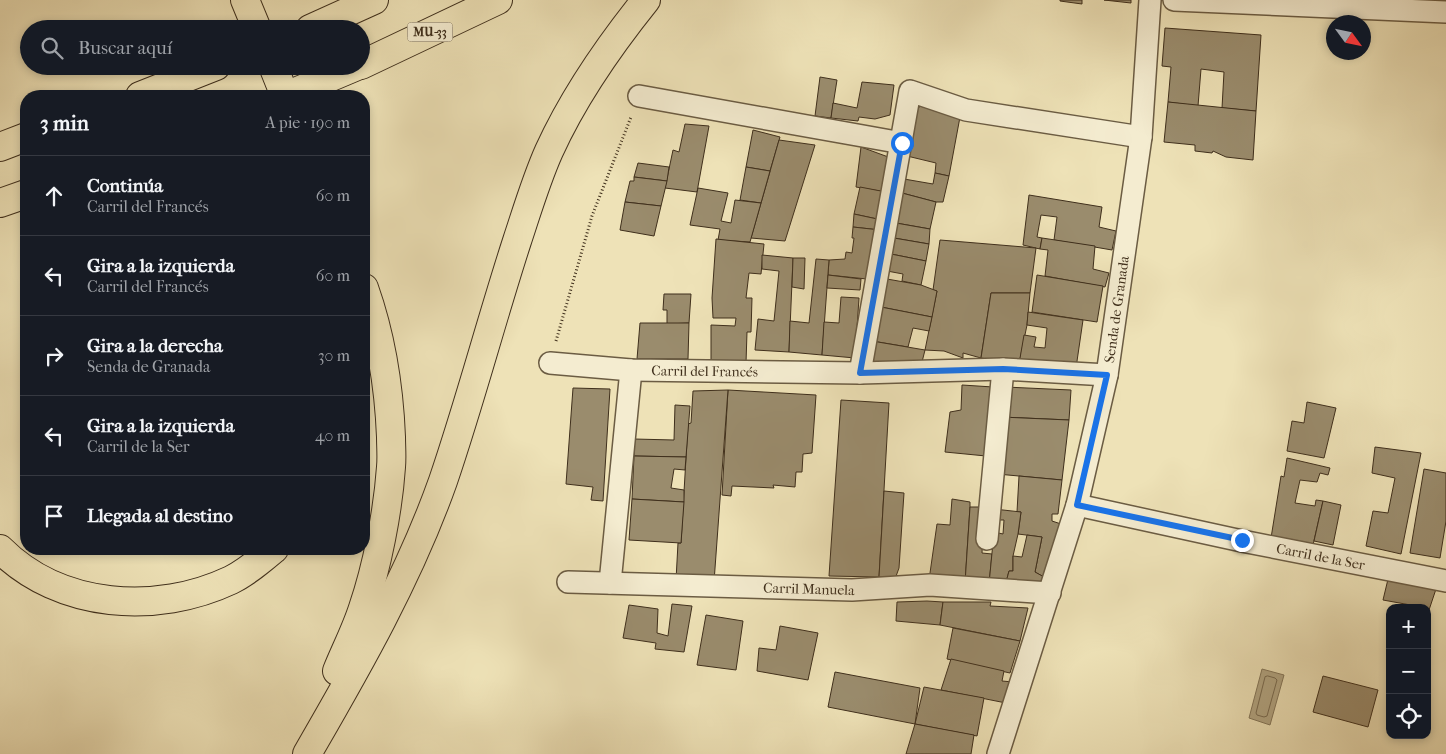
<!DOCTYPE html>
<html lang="es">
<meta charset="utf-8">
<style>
:root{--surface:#171b24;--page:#20242c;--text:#f1f3f6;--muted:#9ea1a6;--line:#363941}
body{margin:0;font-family:"IM FELL French Canon",serif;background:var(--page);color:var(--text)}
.controls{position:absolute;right:15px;bottom:15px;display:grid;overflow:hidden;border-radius:10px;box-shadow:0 2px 8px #0003}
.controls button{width:45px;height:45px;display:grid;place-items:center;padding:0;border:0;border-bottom:1px solid var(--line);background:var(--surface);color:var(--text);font:25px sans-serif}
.compass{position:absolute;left:1326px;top:15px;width:45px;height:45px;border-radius:50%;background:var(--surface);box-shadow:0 2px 8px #0003;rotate:123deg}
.stop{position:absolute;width:15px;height:15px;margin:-11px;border:4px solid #1a73e8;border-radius:50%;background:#fff}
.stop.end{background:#1a73e8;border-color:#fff;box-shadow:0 1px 5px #0008}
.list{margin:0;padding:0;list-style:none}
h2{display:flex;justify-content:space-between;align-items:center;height:65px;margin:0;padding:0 20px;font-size:21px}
h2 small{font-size:16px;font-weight:400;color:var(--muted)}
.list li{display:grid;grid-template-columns:32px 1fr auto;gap:15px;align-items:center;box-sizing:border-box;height:80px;padding:0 20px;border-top:1px solid var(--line)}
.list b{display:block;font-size:19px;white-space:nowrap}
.list p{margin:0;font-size:16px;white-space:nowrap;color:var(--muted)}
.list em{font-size:16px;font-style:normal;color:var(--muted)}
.icon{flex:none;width:28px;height:28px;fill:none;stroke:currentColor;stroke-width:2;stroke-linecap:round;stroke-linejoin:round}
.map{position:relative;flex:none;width:1446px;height:754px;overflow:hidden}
.search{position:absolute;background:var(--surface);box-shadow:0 2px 8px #0003;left:20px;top:20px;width:350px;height:55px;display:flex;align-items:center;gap:12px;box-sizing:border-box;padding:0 18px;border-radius:28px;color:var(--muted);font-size:19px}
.panel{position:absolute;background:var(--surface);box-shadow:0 2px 8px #0003;left:20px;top:90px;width:350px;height:465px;border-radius:20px}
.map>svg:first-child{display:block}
</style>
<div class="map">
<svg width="1446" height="754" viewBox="0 0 1446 754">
<rect width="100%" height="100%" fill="#eee2b7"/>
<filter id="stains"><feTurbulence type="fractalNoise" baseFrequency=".004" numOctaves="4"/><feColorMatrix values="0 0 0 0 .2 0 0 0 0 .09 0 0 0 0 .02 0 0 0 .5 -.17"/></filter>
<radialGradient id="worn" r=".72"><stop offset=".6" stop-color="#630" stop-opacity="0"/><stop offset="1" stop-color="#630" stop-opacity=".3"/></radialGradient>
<path fill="#b2a582" stroke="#847659" d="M1262 669 1284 675 1270 725 1249 718Z"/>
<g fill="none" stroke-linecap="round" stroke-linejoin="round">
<path stroke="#786a4f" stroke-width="1" d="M1268 676 1275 678 1277 680 1267 716 1264 717 1257 715 1256 713 1265 677Z"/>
</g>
<g fill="#9a8c6d" stroke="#3f2f1c">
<path d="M1060 0H1082V4L1060 1Z"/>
<path d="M1104 0H1131V3Z"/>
<path d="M1165 28 1261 35 1256 111 1222 108 1224 72 1201 69 1198 106 1168 102 1171 67 1162 66Z"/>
<path d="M820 77 837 80 831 118 815 116Z"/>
<path d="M862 82 894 85 890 115 875 119 859 117 858 121 831 118 833 103 857 108Z"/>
<path d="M1168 102 1256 111 1253 160 1226 157 1213 151 1212 153 1195 151V145L1164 142Z"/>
<path d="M920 106 960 117 949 176 935 173 936 163 907 156 914 114Z"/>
<path d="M685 124 709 126 697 192 665 188 673 150 679 152Z"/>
<path d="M753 130 780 137 770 171 746 167Z"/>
<path d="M779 140 815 145 785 241 751 238Z"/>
<path d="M861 147 891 158 886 192 856 187Z"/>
<path d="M638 163 669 167 667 181 634 177Z"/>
<path d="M746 167 770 171 761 203 740 200Z"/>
<path d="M935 173 949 176 943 202H936L902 193 904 179 933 184Z"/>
<path d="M634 177 667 181 661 206 625 202 630 181H634Z"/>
<path d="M860 187 886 192 882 220 854 214Z"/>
<path d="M698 188 728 193 721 221 731 223 735 200 761 203 750 242 718 240 720 229 690 225Z"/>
<path d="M902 193 936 202 930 229 896 223Z"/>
<path d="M1029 195 1102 207 1099 227 1116 231 1112 250 1054 240 1057 217 1041 215 1037 237 1042 238 1040 249 1023 245Z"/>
<path d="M625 202 661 206 654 236 620 230Z"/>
<path d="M854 214 882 220 880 230 853 227Z"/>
<path d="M896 223 930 229 929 244 894 238Z"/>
<path d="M853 227 880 230 867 279 828 275 829 260 845 259 846 252 852 253 854 238H852Z"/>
<path d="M894 238 929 244 926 261 891 254Z"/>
<path d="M1042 238 1095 246 1093 269 1109 273 1105 287 1045 276 1048 250 1040 249Z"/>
<path d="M716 239 764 244 761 274 749 273 746 298H752L751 332H747L746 363H711V325L735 326 736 318H713L712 298Z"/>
<path d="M940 240 1036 248 1030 293H991L981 358 963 353V358L944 351 925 350 937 291 933 290Z"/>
<path d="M891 254 926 261 921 285 902 281 903 274 887 271Z"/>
<path d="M762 255 793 258 789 352 755 350 758 319 774 321 779 271 762 269Z"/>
<path d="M793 258H805L804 289 792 287Z"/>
<path d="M816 259 829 260 822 355 789 352 790 321 809 323Z"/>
<path d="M828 275 861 279 860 290 827 288Z"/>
<path d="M1037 275 1103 286 1097 322 1032 312Z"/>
<path d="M887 279 921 285 937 291 932 317 881 307Z"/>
<path d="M991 293H1030L1027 325 1019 364 981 358Z"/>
<path d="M664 294H691L689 323 667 324V310H663Z"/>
<path d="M841 297 859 298 855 358 822 355 824 322 839 323Z"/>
<path d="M881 307 932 317 929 331 913 328 908 347 872 341Z"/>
<path d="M1028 312 1083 320 1076 368 1019 364 1024 335 1036 337 1034 347 1045 348 1047 328 1027 325Z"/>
<path d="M640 323H689L688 359H637Z"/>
<path d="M872 341 925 350 921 366 869 365Z"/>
<path d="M962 385 993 387 986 456 945 452 950 412 961 410Z"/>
<path d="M1005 387 1071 390 1069 420 1001 417Z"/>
<path d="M573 388 610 389 603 501 591 500 593 487 566 484Z"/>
<path d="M728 390 816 395 812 453 803 454 802 472H796L795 487 773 485 774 488 732 486 731 496 722 495Z"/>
<path d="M728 390 714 582 676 580 678 543H681L688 424 691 423 693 391Z"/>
<path d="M841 400 889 403 879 577 829 576Z"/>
<path d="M1307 402 1336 408 1324 458 1287 451 1292 421 1304 423Z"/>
<path d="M675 405 690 406 686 457 634 456V439L674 440Z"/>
<path d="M1001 417 1069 420 1062 480 997 474Z"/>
<path d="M1375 447 1421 453 1401 554 1366 546 1373 511 1388 513 1395 478 1372 473Z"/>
<path d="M634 456 686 457 685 470 674 469 671 488 684 490V502L632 499Z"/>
<path d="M1287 458 1330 468 1328 475 1320 473 1317 482 1300 480 1295 503 1315 506 1316 500 1323 501 1313 545 1271 538 1281 476 1284 477Z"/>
<path d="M1424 469 1446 473V521L1440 558 1410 553Z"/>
<path d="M1019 476 1062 480 1058 514H1052V521L1064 525 1044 577 1035 572 1042 537 1018 534 1021 512H1017Z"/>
<path d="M884 491 904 493 899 568 895 579 879 577Z"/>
<path d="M632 499 684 502 681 543 629 540Z"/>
<path d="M952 499 970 502V507L965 583 929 580 937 524 950 525Z"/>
<path d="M1323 501 1341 505 1333 545 1314 541Z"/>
<path d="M970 507H984L982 553 992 554 989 584 965 583Z"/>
<path d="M994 509 1021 512 1018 534 1013 556V571H1009L1005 586 989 584 994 532 1003 534 1004 520H994Z"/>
<path d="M1027 535 1042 537 1035 572 1044 577 1041 588 1005 586 1009 571H1013V556L1022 557Z"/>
<path d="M1389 575 1438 583 1429 610 1427 608 1383 600Z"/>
<path d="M927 601 943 602 940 625 896 621 897 602Z"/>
<path d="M943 602H991L990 606 1028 608 1020 641 940 625Z"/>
<path d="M672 604 692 606 684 652 655 649 656 643 623 638 629 605 658 609 657 633 668 636Z"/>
<path d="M706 615 743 621 736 670 697 665Z"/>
<path d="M780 626 818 633 808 680 757 671 759 648 776 650Z"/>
<path d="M953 628 1020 641 1010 673 947 659Z"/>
<path d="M951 659 1004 671 1002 681 1013 682 1006 703 941 690Z"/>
<path d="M835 672 920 688 915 724 828 707Z"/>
<path d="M1323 676 1378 690 1368 727 1313 712Z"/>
<path d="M924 687 984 698 977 736 915 724Z"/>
<path d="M915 724 974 735 971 754H906Z"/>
</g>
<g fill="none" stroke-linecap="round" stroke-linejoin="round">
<defs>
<g id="minor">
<path d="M1174 0 1446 12"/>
<path d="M639 96 902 143"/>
<path id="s1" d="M550 363 631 370 860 373 1003 369 1107 375"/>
<path d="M860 373 910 91 966 110 1141 137"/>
<path id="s2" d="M1077 505 1242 541 1446 581"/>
<path d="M987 539 1003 369"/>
<path id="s3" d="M568 582 852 590 930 585 1050 593"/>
<path d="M610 583 631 370"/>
<path id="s4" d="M998 754 1077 505 1107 375 1141 137 1150 0"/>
</g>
<g id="motorway">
<path d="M245 0 257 29"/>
<path d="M310 29 374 0"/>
<path d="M361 65 498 0"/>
<path d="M273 66 285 96"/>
<path d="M140 96 216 66"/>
<path d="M286 96 357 66"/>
<path d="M0 147 26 137"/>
<path d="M0 203 26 194"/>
<path d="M0 549C60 609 157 615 231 580 247 572 261 560 274 549"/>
<path d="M337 671C345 651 356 630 363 608 377 567 388 511 391 467 392 457 391 447 391 437 389 387 381 336 364 288"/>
<path d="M307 754C358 666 409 577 443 481 470 402 491 321 517 241 527 211 536 180 549 151 574 96 609 46 646 0"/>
</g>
</defs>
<use href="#minor" stroke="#6b5c43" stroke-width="24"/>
<use href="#motorway" stroke="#3f2f1c" stroke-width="30"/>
<path stroke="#3f2f1c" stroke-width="3" stroke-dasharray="1 2.5" stroke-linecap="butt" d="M556 341 592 216 631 117"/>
<use href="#minor" stroke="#f4ecd0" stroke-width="21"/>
<use href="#motorway" stroke="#eee2b7" stroke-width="28"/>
</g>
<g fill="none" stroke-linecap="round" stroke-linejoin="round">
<path stroke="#1a73e8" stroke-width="6" d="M902 143 860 373 1003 369 1107 375 1077 505 1242 540"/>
</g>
<g text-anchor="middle" stroke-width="5" stroke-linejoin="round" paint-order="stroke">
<rect fill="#f4ecd0" stroke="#756852" stroke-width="1" x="407.5" y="22.5" width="45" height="19" rx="4"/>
<g font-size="12" font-weight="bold" fill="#3f2f1c">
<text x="430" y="36">MU-33</text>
</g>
<g font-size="14" fill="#3f2f1c" stroke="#f4ecd0">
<text dy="5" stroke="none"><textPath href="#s4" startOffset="461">Senda de Granada</textPath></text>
<text dy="5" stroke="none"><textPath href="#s1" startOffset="155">Carril del Francés</textPath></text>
<text dy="5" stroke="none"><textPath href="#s2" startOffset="249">Carril de la Ser</textPath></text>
<text dy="5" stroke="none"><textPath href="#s3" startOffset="241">Carril Manuela</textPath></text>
</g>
</g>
<rect width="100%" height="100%" filter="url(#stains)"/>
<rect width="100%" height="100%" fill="url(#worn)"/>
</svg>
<div class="controls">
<button>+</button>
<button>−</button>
<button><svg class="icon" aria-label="locate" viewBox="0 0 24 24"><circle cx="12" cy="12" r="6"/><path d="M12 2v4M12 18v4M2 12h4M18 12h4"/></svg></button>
</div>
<svg class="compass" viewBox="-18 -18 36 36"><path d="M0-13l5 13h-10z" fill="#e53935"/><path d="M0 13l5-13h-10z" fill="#9ea1a6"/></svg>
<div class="stop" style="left:902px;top:143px"></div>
<div class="stop end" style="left:1242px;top:540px"></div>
<div class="search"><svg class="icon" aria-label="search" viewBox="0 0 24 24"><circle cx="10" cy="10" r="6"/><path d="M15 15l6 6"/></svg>Buscar aquí</div>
<section class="panel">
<h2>3 min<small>A pie · 190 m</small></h2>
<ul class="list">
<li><svg class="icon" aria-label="ahead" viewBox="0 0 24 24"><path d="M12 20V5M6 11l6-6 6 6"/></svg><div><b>Continúa</b><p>Carril del Francés</p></div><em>60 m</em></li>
<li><svg class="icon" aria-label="left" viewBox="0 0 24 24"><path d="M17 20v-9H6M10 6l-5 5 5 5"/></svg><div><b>Gira a la izquierda</b><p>Carril del Francés</p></div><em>60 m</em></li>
<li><svg class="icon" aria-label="right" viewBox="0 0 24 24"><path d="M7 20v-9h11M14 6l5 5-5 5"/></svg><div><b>Gira a la derecha</b><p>Senda de Granada</p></div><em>30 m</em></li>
<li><svg class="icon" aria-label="left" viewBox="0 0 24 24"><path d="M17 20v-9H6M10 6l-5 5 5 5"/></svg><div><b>Gira a la izquierda</b><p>Carril de la Ser</p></div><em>40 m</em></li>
<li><svg class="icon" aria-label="arrive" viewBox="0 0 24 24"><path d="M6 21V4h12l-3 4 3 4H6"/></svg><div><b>Llegada al destino</b></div></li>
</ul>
</section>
</div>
